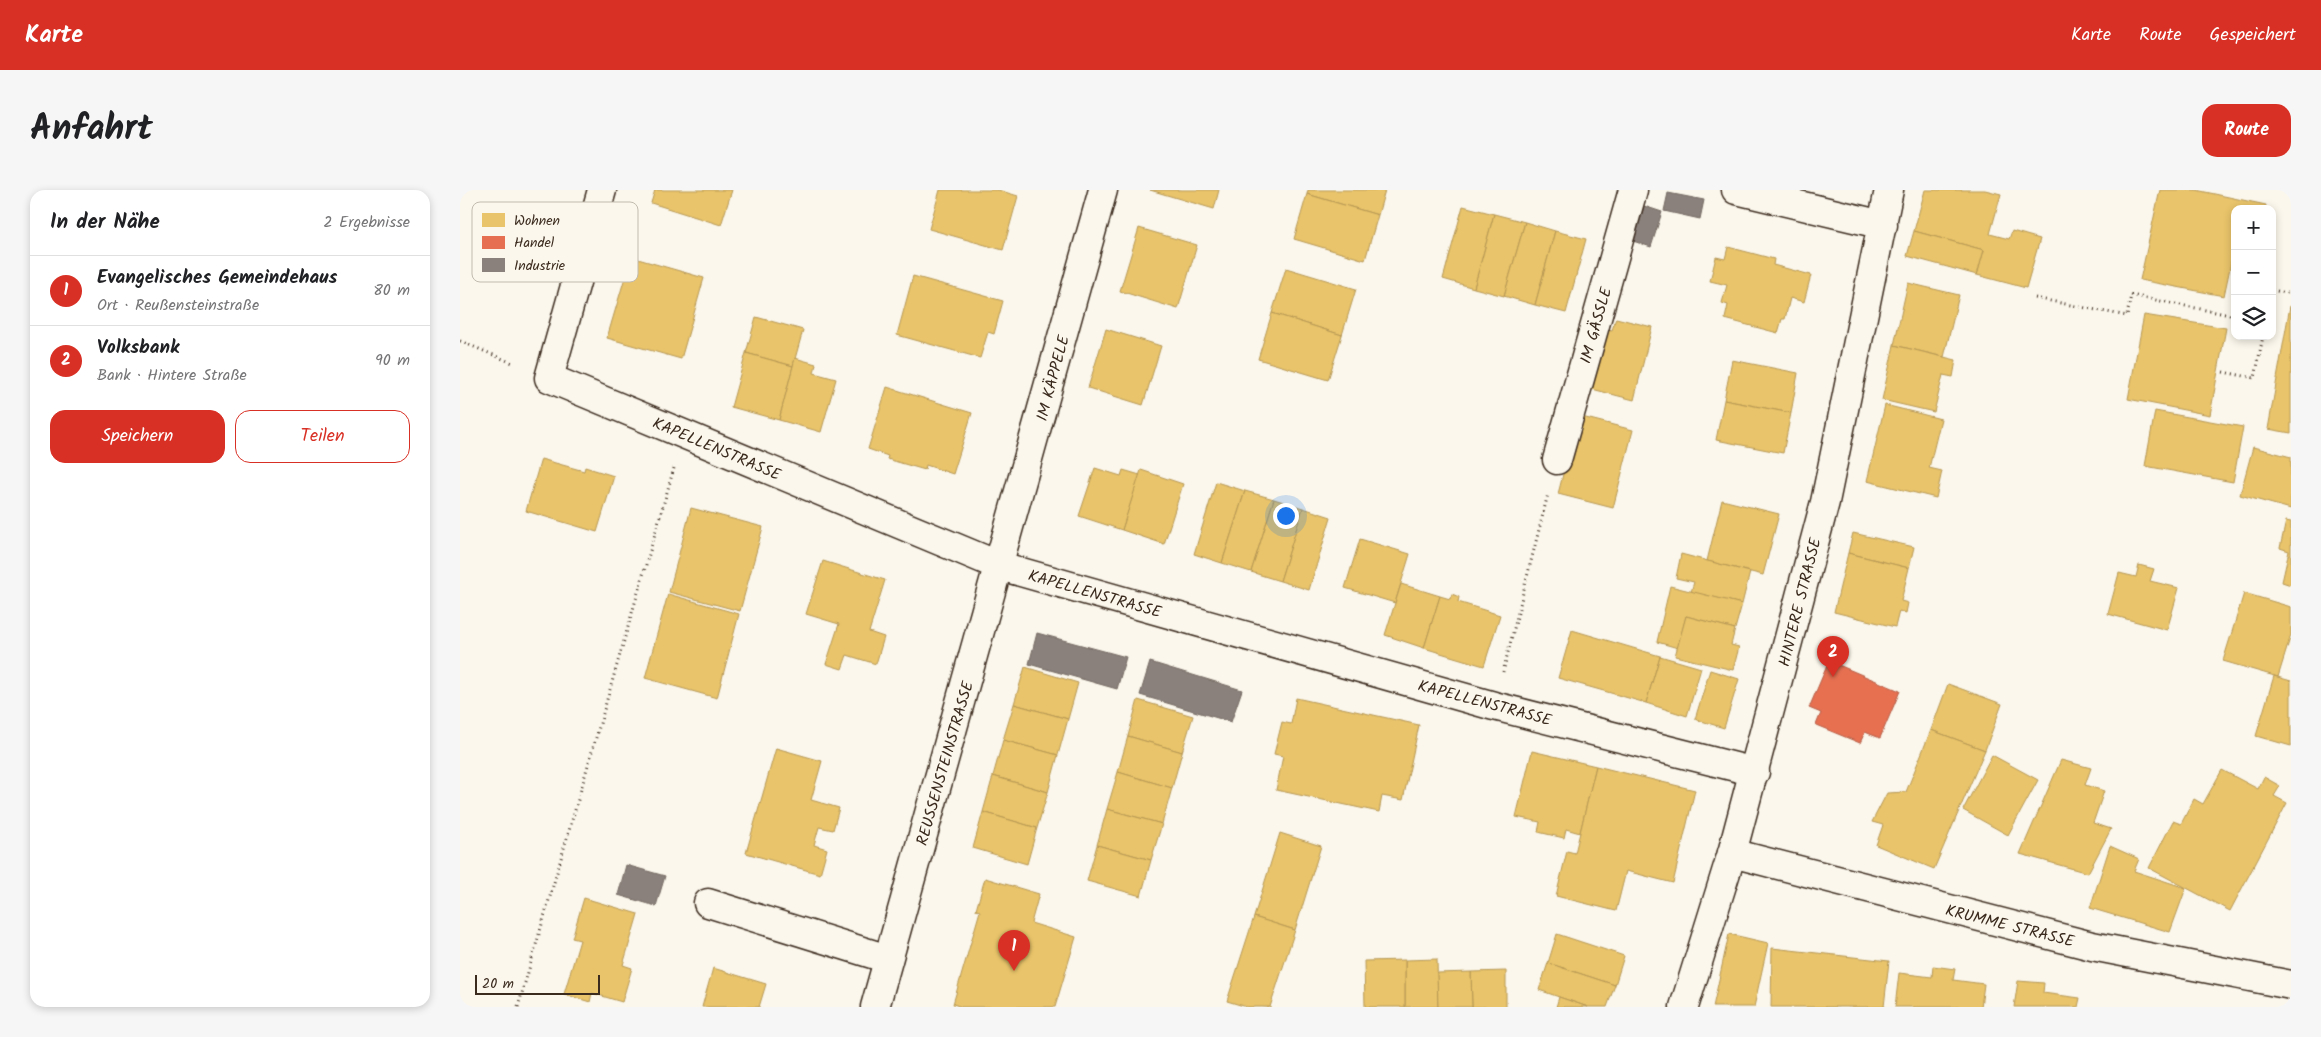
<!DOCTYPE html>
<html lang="de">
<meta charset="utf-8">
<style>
:root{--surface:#fff;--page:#f6f6f6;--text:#202124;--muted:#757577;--line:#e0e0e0;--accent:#d93025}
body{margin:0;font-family:Kalam,sans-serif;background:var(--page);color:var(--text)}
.controls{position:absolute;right:15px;top:15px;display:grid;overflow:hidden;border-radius:10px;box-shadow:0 2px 8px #0003}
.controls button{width:45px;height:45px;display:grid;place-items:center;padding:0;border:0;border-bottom:1px solid var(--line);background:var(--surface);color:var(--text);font:25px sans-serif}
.scale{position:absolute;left:15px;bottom:12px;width:125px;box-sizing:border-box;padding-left:5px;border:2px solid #3b2a1e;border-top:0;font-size:14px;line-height:18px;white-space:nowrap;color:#3b2a1e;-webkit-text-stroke:4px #fbf7ec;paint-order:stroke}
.you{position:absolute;left:825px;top:325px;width:18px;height:18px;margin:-12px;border:4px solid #fff;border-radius:50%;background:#1a73e8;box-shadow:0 0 0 8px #1a73e833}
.badge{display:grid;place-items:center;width:32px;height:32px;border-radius:50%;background:var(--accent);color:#fff;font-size:16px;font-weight:700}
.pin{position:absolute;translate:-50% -41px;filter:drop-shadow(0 1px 2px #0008)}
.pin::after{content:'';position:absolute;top:26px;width:18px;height:15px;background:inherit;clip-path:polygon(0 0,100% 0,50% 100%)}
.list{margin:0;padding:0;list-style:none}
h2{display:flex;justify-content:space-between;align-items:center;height:65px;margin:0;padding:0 20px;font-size:21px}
h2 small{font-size:16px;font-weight:400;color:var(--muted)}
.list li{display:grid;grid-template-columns:32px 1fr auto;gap:15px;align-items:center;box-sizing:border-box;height:70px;padding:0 20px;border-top:1px solid var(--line)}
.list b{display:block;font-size:19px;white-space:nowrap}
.list p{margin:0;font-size:16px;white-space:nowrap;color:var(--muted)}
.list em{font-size:16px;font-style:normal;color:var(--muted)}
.actions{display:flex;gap:10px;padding:15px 20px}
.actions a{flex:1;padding:11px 0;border:1px solid var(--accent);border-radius:15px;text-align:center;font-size:18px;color:var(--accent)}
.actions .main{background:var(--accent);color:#fff}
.icon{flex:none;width:28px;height:28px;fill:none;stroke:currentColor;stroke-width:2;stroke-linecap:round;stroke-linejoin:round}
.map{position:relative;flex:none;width:1831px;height:817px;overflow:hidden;border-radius:15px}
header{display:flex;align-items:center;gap:30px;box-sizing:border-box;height:70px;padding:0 25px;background:var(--accent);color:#fff}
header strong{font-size:24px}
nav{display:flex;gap:28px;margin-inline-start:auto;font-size:18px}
.intro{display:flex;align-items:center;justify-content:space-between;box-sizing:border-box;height:120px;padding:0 30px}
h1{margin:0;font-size:35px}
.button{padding:12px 22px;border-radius:15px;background:var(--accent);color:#fff;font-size:18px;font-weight:700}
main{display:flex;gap:30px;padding:0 30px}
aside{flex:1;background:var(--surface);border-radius:15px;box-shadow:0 2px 8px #0003}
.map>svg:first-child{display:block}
</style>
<header>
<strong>Karte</strong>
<nav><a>Karte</a><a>Route</a><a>Gespeichert</a></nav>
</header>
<div class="intro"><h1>Anfahrt</h1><a class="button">Route</a></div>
<main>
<aside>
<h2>In der Nähe<small>2 Ergebnisse</small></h2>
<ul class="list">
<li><span class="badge">1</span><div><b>Evangelisches Gemeindehaus</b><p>Ort · Reußensteinstraße</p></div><em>80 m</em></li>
<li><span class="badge">2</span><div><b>Volksbank</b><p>Bank · Hintere Straße</p></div><em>90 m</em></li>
</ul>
<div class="actions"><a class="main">Speichern</a><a>Teilen</a></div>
</aside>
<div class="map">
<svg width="1831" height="817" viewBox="0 0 1831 817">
<rect width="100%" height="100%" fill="#fbf7ec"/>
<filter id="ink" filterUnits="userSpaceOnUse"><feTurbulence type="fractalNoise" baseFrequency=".02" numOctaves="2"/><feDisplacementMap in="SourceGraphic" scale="10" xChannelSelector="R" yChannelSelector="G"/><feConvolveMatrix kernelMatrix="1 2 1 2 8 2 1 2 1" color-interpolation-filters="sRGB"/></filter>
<g filter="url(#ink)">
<g fill="#e9c46a" stroke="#b59653">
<path d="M195 0H272L261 35 191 13Z"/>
<path d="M480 0H538L558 6 543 60 469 39Z"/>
<path d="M690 0H759L754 19Z"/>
<path d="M848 0H925L918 25 847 4Z"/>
<path d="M1465 0H1525L1541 4 1530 44 1549 49 1552 41 1580 49 1566 98 1517 85 1524 60 1454 41Z"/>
<path d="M1700 0H1736L1806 15 1805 19H1775V54L1764 106 1680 90Z"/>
<path d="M847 4 918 25 905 70 834 49Z"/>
<path d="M1003 16 1034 24 1014 98 983 89Z"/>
<path d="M1034 24 1065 32 1044 106 1014 98Z"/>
<path d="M1065 32 1095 41 1075 115 1044 106Z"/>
<path d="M679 38 737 55 718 119 660 101Z"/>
<path d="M1095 41 1126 49 1106 123 1075 115Z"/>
<path d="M1454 41 1524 60 1517 85 1447 66Z"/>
<path d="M1268 57 1314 69 1313 75 1351 85 1344 112 1330 108 1325 129H1322L1318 143 1265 129 1268 115 1262 113 1267 95 1250 91 1256 67 1265 69Z"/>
<path d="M171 67 244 88 221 169 147 148Z"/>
<path d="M826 78 896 99 882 145 812 123Z"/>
<path d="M453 86 543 111 534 144 528 142 520 168 437 145Z"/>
<path d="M1448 93 1499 105 1484 167 1434 155Z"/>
<path d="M1830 116H1831V243L1808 239Z"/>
<path d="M812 123 882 145 868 190 798 169Z"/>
<path d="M1684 125 1766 138 1750 225 1668 209Z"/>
<path d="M296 127 343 140 333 176 286 163Z"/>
<path d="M1156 128 1192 137 1174 210 1132 199 1148 139 1152 140Z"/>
<path d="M646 139 701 156 683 215 628 198Z"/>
<path d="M1434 155 1496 170 1493 187 1483 185 1474 222 1422 210Z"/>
<path d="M286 163 333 176 319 230 271 217Z"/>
<path d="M335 168 356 174 354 183 376 189 361 242 319 230Z"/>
<path d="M1272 170 1338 183 1331 223 1264 210Z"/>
<path d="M427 197 512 223 493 284 466 275 465 280 427 269 428 266 408 259Z"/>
<path d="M1264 210 1331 223 1323 263 1256 250Z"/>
<path d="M1425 215 1481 229 1469 278 1482 281 1476 308 1407 291Z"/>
<path d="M1695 221 1783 237 1773 292 1685 276Z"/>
<path d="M1118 226 1173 240 1153 318 1098 304Z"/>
<path d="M1793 257 1831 267V319L1780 305Z"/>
<path d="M81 269 124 281 125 277 154 286 137 342 66 321Z"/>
<path d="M635 278 661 286 663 280 680 285 662 340 619 326Z"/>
<path d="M681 280 723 294 704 354 662 340Z"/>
<path d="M756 292 785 301 762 373 734 364Z"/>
<path d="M785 301 814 309 791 382 762 373Z"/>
<path d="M814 309 843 318 820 391 791 382Z"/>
<path d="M1262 310 1319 324 1303 385 1247 371Z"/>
<path d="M231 318 303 337 280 421 209 402Z"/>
<path d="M843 318 871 327 849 400 820 391Z"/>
<path d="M1826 331 1831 332V395L1822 392 1829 361 1820 358Z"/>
<path d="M1393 343 1454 357 1449 378 1388 363Z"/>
<path d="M900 349 950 364 935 413 885 398Z"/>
<path d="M1388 363 1449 378 1441 411 1448 413 1446 423 1439 421 1435 437 1374 422Z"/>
<path d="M1221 364 1290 382 1282 414 1231 402 1234 392 1216 388Z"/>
<path d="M363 371 425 390 409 442 424 447 416 474 387 465 382 479 366 474 379 434 346 424Z"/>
<path d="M1679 375 1694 379 1690 391 1719 398 1707 440 1648 424 1659 383 1676 387Z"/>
<path d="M941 394 980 406 964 458 925 445Z"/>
<path d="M1210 396 1282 414 1275 439 1226 426 1218 458 1197 452Z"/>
<path d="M1784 403 1831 417V445L1818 487 1763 471Z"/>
<path d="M208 404 279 424 257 508 185 488Z"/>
<path d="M992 404 999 407 998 412 1040 425 1024 476 964 458 980 406 990 409Z"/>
<path d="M1226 426 1275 439 1271 455 1279 457 1273 480 1215 466Z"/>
<path d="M1112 440 1200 466 1186 513 1098 488Z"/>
<path d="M1200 466 1241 478 1227 526 1186 513Z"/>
<path d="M565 477 618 493 608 529 554 514Z"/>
<path d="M1250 480 1279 489 1264 538 1235 529Z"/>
<path d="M1814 486 1831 491V556L1796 546Z"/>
<path d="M1488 494 1542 514 1525 560 1471 540Z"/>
<path d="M836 508 959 535 943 610 922 606 919 622 816 600 823 566 814 564 822 532 831 534Z"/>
<path d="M678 510 733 526 722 562 668 546Z"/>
<path d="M554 514 608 529 598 565 543 550Z"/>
<path d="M1471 540 1525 560 1474 679 1416 655 1423 635 1412 632 1427 603 1446 602Z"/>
<path d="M668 546 722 562 712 598 658 582Z"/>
<path d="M543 550 598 565 588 602 533 586Z"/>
<path d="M316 558 362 571 351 610 379 618 373 640 359 637 354 655 367 659 360 684 286 663Z"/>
<path d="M1072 561 1136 576 1120 643 1106 639 1104 648 1078 642 1080 632 1056 627Z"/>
<path d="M1532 565 1578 590 1548 645 1503 620Z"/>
<path d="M1601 570 1631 578 1625 595 1644 601 1633 633 1651 639 1628 683 1560 664Z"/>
<path d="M1136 576 1235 600 1213 693 1166 681 1156 721 1096 706 1107 661 1115 663Z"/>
<path d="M1762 580 1798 599 1804 587 1820 596 1814 606 1827 613 1770 721 1689 678 1713 631 1721 634 1734 609 1743 614Z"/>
<path d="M658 582 712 598 702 634 647 619Z"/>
<path d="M533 586 588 602 577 638 523 622Z"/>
<path d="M647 619 702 634 691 670 637 655Z"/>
<path d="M523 622 577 638 567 674 513 658Z"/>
<path d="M820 643 861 656 835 740 794 727Z"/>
<path d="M637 655 691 670 681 706 627 691Z"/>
<path d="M1650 656 1679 669 1674 681 1726 698 1710 742 1630 718Z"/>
<path d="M525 688 579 704 571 733 616 747 595 817H502L493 814 520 721 516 720Z"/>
<path d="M124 708 178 724 163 775 172 778 162 812 132 803 130 812 104 804 120 750 112 748Z"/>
<path d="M794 727 835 740 810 817H787L767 811Z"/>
<path d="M1097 744 1164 766 1155 795 1088 773Z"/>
<path d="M1269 744 1308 753 1294 817H1253Z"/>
<path d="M1312 758 1429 771 1424 817H1311Z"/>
<path d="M977 769 978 817H945V770Z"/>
<path d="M945 770V817H905L904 771Z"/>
<path d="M1088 773 1155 795 1147 817H1128L1079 800Z"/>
<path d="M1473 776 1495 779 1493 790 1524 794 1521 817H1435L1439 783 1472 787Z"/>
<path d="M253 778 306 794 299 817H242Z"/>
<path d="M1046 781V817H1012L1011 782Z"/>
<path d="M1011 782 1012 817H978L977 783Z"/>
<path d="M1558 791 1584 793 1583 803 1620 808 1618 817H1554Z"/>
<path d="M1099 807 1128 817H1096Z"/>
</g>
<path fill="#e76f51" stroke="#b35a42" d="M1369 471 1440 501 1420 548 1405 542 1400 553 1356 535 1361 523 1349 518Z"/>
<g fill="#8a817c" stroke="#726760">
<path d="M1208 3 1244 10 1240 29 1204 21Z"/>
<path d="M1184 16 1202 22 1191 57 1173 51Z"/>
<path d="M577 443 666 467 657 499 569 474Z"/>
<path d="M690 472 782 500 771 532 680 505Z"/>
<path d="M166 675 205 686 196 716 158 705Z"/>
</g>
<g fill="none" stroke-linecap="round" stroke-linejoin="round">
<defs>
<g id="street">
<path d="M142 0 89 188 540 376 1034 516 1295 582"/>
<path d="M1276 0 1423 35"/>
<path d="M1097 270 1173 0"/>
<path d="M1272 663 1632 756 1831 795"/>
<path d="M248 713 428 769"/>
<path d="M415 817 643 0"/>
<path d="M1224 817 1272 663 1365 312 1429 0"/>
</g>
</defs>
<use href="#street" stroke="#3b2a1e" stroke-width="31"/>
<g stroke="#3b2a1e" stroke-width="3" stroke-dasharray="1 4" stroke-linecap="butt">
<path d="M1812 100 1831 104"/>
<path d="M1575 108 1667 126 1671 105 1775 126"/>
<path d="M0 151 55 174"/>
<path d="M1763 182 1795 188 1803 146"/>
<path d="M1043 482 1088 304"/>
<path d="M58 817 214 278"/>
</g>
<use href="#street" stroke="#fbf7ec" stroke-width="28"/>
</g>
</g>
<g text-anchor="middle" stroke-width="5" stroke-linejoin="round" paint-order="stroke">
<g font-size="16" fill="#3b2a1e" stroke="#fbf7ec">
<text transform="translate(1135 135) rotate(-74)" y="6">IM GÄSSLE</text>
<text transform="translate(592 188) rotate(-75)" y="6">IM KÄPPELE</text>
<text transform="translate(257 258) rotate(23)" y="6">KAPELLENSTRASSE</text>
<text transform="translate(635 403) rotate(16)" y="6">KAPELLENSTRASSE</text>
<text transform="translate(1339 412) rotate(-76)" y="6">HINTERE STRASSE</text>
<text transform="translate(1025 512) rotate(15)" y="6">KAPELLENSTRASSE</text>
<text transform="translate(484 573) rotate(-74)" y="6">REUSSENSTEINSTRASSE</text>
<text transform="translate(1550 735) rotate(14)" y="6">KRUMME STRASSE</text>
</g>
</g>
<rect x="12" y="12" width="166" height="80" rx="8" fill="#fbf7ec" stroke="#c1baae" stroke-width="1"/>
<rect x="22" y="23" width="23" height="14" fill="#e9c46a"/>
<rect x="22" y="46" width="23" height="13" fill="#e76f51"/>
<rect x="22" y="68" width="23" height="14" fill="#8a817c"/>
<g font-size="14" fill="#3b2a1e">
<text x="54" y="35">Wohnen</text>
<text x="54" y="57">Handel</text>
<text x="54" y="80">Industrie</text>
</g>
</svg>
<div class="controls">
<button>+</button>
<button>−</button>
<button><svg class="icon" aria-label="layers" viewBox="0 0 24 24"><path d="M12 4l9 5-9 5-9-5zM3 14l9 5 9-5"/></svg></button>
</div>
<div class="scale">20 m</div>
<div class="you"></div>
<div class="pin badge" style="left:554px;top:781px">1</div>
<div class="pin badge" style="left:1373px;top:487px">2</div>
</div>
</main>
